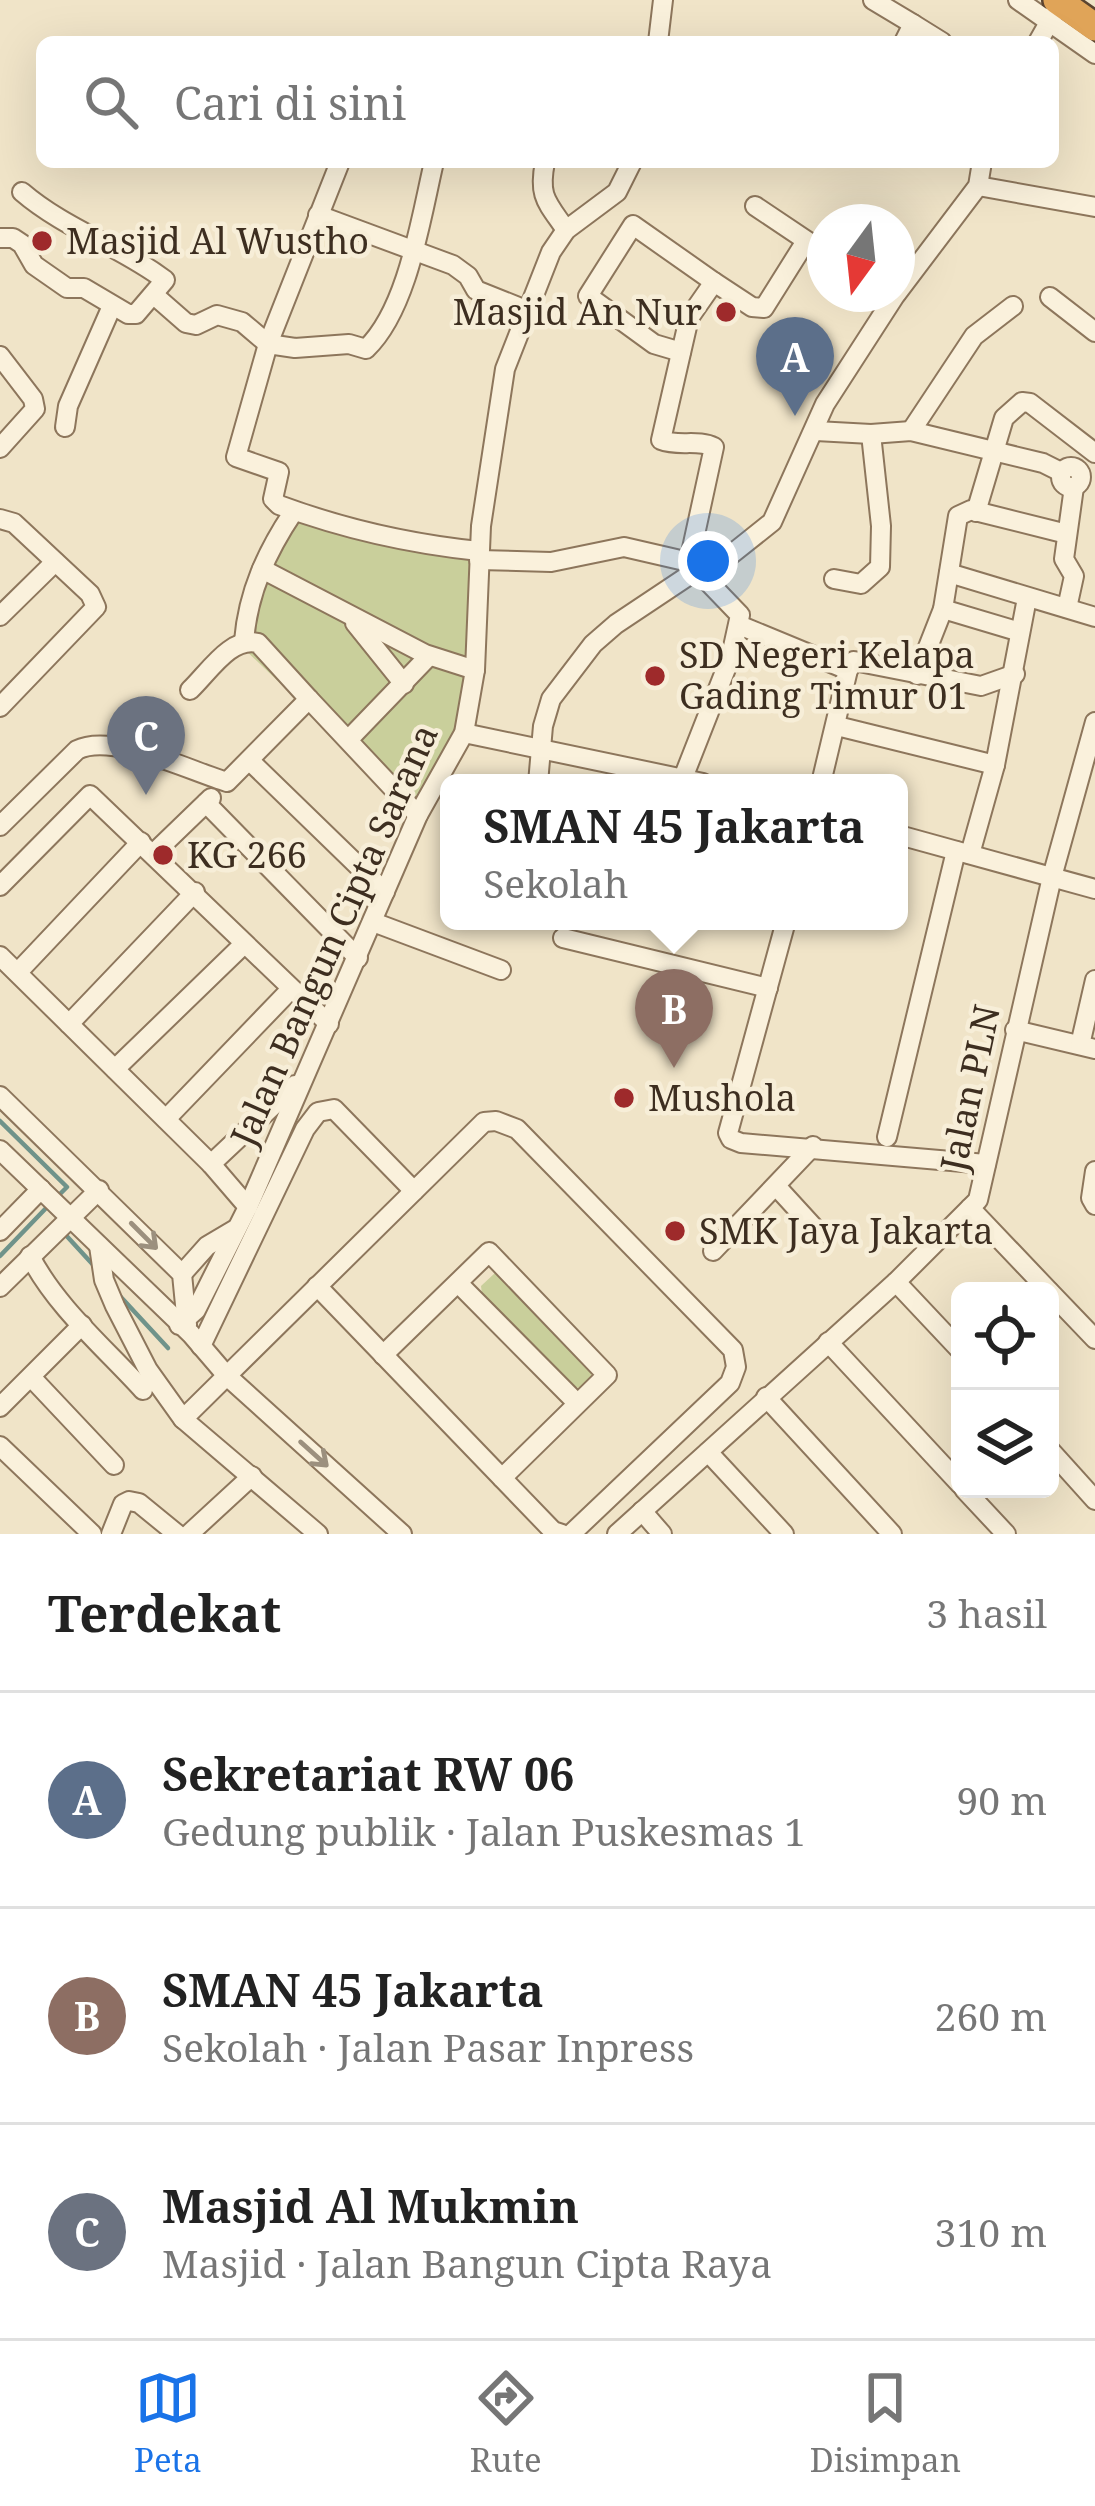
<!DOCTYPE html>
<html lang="id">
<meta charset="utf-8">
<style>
:root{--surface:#fff;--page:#f6f6f6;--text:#222;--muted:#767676;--line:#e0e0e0;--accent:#1a73e8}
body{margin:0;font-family:"Noto Serif",serif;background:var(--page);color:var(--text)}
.controls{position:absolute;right:36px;bottom:36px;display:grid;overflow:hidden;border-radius:18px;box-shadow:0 12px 48px #0002}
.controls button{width:108px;height:108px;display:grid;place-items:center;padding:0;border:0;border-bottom:3px solid var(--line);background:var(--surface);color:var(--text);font:60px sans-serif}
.compass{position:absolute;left:807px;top:204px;width:108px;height:108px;border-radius:50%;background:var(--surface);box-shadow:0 12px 48px #0002;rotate:195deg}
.you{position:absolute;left:708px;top:561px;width:42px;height:42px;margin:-30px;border:9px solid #fff;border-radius:50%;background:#1a73e8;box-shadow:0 0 0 18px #1a73e833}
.badge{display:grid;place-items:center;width:78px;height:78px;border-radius:50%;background:var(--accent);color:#fff;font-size:39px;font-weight:700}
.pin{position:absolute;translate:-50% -99px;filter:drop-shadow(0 3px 6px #0008)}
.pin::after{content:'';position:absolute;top:63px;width:42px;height:36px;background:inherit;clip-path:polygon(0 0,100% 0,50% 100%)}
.popup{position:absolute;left:440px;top:774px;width:468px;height:156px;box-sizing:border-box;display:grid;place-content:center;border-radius:18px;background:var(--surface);filter:drop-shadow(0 3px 9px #0005);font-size:39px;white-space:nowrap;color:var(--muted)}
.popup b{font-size:45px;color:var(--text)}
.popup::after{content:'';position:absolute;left:50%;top:100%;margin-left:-24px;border:24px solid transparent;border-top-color:var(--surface)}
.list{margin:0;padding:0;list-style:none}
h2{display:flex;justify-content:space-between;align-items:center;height:156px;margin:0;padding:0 48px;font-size:51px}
h2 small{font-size:39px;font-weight:400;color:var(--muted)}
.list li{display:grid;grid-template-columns:78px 1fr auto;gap:36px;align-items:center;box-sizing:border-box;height:216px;padding:0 48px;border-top:3px solid var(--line)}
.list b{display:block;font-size:45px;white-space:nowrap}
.list p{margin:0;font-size:39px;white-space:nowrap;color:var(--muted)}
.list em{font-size:39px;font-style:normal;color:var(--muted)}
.icon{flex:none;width:66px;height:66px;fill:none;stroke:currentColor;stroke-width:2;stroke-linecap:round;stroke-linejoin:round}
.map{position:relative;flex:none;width:1095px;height:1534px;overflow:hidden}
.search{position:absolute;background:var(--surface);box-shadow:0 12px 48px #0002;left:36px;right:36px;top:36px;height:132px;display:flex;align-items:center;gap:30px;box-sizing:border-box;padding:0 42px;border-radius:18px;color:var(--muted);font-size:45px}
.sheet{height:804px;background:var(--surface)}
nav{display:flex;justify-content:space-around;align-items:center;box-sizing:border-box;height:168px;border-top:3px solid var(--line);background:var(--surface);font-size:33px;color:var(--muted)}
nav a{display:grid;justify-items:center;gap:6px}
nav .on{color:var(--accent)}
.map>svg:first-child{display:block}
</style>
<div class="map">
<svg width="1095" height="1534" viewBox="0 0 1095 1534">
<rect width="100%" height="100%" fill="#f0e4c8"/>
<g fill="#c9cf9b">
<path d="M292 516 479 560 464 733 418 815 238 643Z"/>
<path d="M495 1273 503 1275 593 1367 589 1384 581 1388 572 1387 482 1294 481 1286Z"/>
</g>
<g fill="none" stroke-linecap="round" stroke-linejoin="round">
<g stroke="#6f938a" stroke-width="4.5">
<path d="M0 1121 67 1187 57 1197"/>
<path d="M63 1232 96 1268"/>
<path d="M0 1256 49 1205"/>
<path d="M119 1295 168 1348"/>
</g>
<defs>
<g id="minor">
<path d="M873 0 913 24"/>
<path d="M1018 0 1095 54"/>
<path d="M658 42 663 0"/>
<path d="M904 42 913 24 942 42"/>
<path d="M1038 42 1055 12"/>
<path d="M340 162 268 344 236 457 279 472 273 499 279 505C344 529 410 544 479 551"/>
<path d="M545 162C538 197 547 202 566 230"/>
<path d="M978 186 1095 207"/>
<path d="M755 206 825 253"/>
<path d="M318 215 453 265 468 276 476 290 526 310"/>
<path d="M0 238H13L22 244 34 265 67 288H84L128 314H136L165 280C120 246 65 229 22 192"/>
<path d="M897 293 978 186 982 162"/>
<path d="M154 295 186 323 196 325 217 315 242 322 268 344 295 348 349 344 366 349C408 309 421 217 434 162"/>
<path d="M1050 297 1095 332"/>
<path d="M681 352 654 344 588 296 633 225 714 282"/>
<path d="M0 356 33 399 35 409 0 448"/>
<path d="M65 427 68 406 112 306"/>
<path d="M816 431 871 434 911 431 1043 463 1061 472"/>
<path d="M911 431 974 336 1013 306"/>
<circle cx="1071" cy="477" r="10"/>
<path d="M976 512 1004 418 1022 402 1030 403 1095 453"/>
<path d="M0 519 14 523 90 594 96 607 0 707"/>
<path d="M479 560 551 562 624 547 689 562"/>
<path d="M262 569 425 654 475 670"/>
<path d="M949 573 1095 617"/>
<path d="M834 579 861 584 880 567 881 526 871 434"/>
<path d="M1067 608 1074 576 1064 559 1074 487"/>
<path d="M943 609 1020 632"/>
<path d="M0 616 55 562"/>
<path d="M355 623 404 684"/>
<path d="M739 625 848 670"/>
<path d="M244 641C248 592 267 551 294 511"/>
<path d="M917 675 943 609 958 516 971 510 1067 534"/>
<path d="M190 690C209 672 231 636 258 643L309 699"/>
<path d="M837 726 995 765"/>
<path d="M464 733 703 783"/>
<path d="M349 739 429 656"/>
<path d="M250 761 385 892"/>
<path d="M683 778 731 656 740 615 689 562 714 447C698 439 678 447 661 440L689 318 714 282 752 307 764 308 806 241"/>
<path d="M538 783 543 726 551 699 593 644 616 624 694 572 728 557 772 522 825 404 896 294"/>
<path d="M821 783 848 670 854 661 981 686 1015 674"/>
<path d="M206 803 358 958"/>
<path d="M0 826 77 750C112 732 190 771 227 782L309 699 418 815"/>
<path d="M899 835 1095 889"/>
<path d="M154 853 211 798"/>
<path d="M970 854 995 765 1027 598"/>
<path d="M0 886 90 795 329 1024"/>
<path d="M786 921 728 1133 731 1139 741 1143 986 1164"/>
<path d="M373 922 501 970"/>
<path d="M563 938 768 988"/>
<path d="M0 956 211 1164 248 1207"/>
<path d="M18 972 141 842"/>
<path d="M69 1024 195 892"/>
<path d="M1015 1030 1095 1049"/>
<path d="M1080 1045 1095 980"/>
<path d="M115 1069 244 944"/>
<path d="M0 1096 182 1274 187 1325"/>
<path d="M166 1119 291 989"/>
<path d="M887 1137 956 851"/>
<path d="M0 1150 191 1334 227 1376 402 1534"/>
<path d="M211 1164 295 1085"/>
<path d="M1095 1171 1091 1198 1095 1205"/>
<path d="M776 1186 819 1233"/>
<path d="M970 1208 1049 1291"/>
<path d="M0 1231 41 1189"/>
<path d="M99 1246 104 1280 115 1306 148 1370 183 1419 318 1534"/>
<path d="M713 1251 813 1146"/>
<path d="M30 1256C56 1307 105 1348 143 1390"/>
<path d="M182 1274 207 1246 234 1230"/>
<path d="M896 1282 960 1350"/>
<path d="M458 1283 577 1403"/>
<path d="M317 1286 553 1531 562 1534"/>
<path d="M0 1287 99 1190"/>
<path d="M1050 1292 1095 1339"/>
<path d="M179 1325 196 1310 248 1207 418 815 464 733 475 670 481 526 505 369 551 252 566 230 617 192 632 162"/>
<path d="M828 1342 960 1484"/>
<path d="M201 1346 305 1129 318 1112 334 1109 414 1191"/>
<path d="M383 1355 489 1252 607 1375 502 1478"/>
<path d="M31 1377 114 1465"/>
<path d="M766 1397 892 1534"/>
<path d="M0 1407 82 1325"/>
<path d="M183 1419 484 1122 496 1121 517 1129 733 1350 736 1367 730 1383 571 1534"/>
<path d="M0 1446 92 1534"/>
<path d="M1050 1450 1095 1500"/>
<path d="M708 1452 784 1534"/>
<path d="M964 1489 1006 1534"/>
<path d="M642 1511 662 1534"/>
<path d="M111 1534 123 1504 129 1501 139 1503 177 1534"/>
<path d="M189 1534 252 1476"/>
<path d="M617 1534 896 1282 978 1200 1052 877 1095 722"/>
</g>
<path id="highway" d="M1057 0 1095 27"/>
</defs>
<use href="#minor" stroke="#8d765c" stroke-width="22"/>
<use href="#highway" stroke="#5b4430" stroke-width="32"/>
<use href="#minor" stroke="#faf1dc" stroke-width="18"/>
<use href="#highway" stroke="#e0a458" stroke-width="27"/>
</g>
<defs><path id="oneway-shaft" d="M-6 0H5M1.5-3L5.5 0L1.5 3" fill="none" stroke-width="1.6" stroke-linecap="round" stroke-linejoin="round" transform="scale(3)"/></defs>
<g stroke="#9c907e">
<use href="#oneway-shaft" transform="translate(144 1236) rotate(45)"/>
<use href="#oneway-shaft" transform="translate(314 1454) rotate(42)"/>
</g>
<g fill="#9e2a2b" stroke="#f7eed8" stroke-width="4.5">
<circle cx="42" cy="241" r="12"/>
<circle cx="726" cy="312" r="12"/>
<circle cx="655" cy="676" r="12"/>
<circle cx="163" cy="855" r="12"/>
<circle cx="624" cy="1098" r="12"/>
<circle cx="675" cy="1231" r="12"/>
</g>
<g text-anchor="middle" stroke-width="9" stroke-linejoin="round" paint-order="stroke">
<g font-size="36" fill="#3d2e20" stroke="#f7eed8" text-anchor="start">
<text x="66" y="254">Masjid Al Wustho</text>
<text x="702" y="325" text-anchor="end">Masjid An Nur</text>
<text x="679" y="668">SD Negeri Kelapa<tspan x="679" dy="41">Gading Timur 01</tspan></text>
<text x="187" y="868">KG 266</text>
<text x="648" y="1111">Mushola</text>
<text x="699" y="1244">SMK Jaya Jakarta</text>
</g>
<g font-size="36" fill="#3d2e20" stroke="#f7eed8">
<text transform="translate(334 935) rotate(-66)" y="13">Jalan Bangun Cipta Sarana</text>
<text transform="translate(970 1088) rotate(-78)" y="13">Jalan PLN</text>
</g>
</g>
</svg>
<div class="controls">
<button><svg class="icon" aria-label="locate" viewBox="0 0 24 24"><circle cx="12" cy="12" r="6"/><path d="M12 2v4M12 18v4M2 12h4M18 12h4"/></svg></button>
<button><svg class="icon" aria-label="layers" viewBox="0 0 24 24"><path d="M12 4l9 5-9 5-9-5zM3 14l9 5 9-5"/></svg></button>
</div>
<svg class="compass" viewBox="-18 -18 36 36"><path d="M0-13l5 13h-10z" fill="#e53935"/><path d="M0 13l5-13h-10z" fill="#767676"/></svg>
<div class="you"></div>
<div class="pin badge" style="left:795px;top:416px;background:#5c6f8a">A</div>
<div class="pin badge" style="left:674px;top:1068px;background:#8d6e63">B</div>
<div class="popup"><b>SMAN 45 Jakarta</b>Sekolah</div>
<div class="pin badge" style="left:146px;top:795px;background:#6b7280">C</div>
<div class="search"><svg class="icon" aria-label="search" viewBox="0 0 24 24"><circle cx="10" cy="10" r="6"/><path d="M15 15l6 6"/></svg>Cari di sini</div>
</div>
<section class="sheet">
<h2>Terdekat<small>3 hasil</small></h2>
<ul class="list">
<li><span class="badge" style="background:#5c6f8a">A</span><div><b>Sekretariat RW 06</b><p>Gedung publik · Jalan Puskesmas 1</p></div><em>90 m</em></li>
<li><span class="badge" style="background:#8d6e63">B</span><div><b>SMAN 45 Jakarta</b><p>Sekolah · Jalan Pasar Inpress</p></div><em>260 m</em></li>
<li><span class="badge" style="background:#6b7280">C</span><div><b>Masjid Al Mukmin</b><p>Masjid · Jalan Bangun Cipta Raya</p></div><em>310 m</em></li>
</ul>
</section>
<nav>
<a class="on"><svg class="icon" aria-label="map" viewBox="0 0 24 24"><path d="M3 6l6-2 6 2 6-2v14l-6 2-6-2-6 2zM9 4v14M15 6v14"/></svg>Peta</a>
<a><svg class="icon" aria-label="directions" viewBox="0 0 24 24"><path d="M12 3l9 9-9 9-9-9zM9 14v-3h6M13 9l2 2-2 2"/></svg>Rute</a>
<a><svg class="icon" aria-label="saved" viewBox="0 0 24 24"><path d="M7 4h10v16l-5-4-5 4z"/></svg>Disimpan</a>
</nav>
